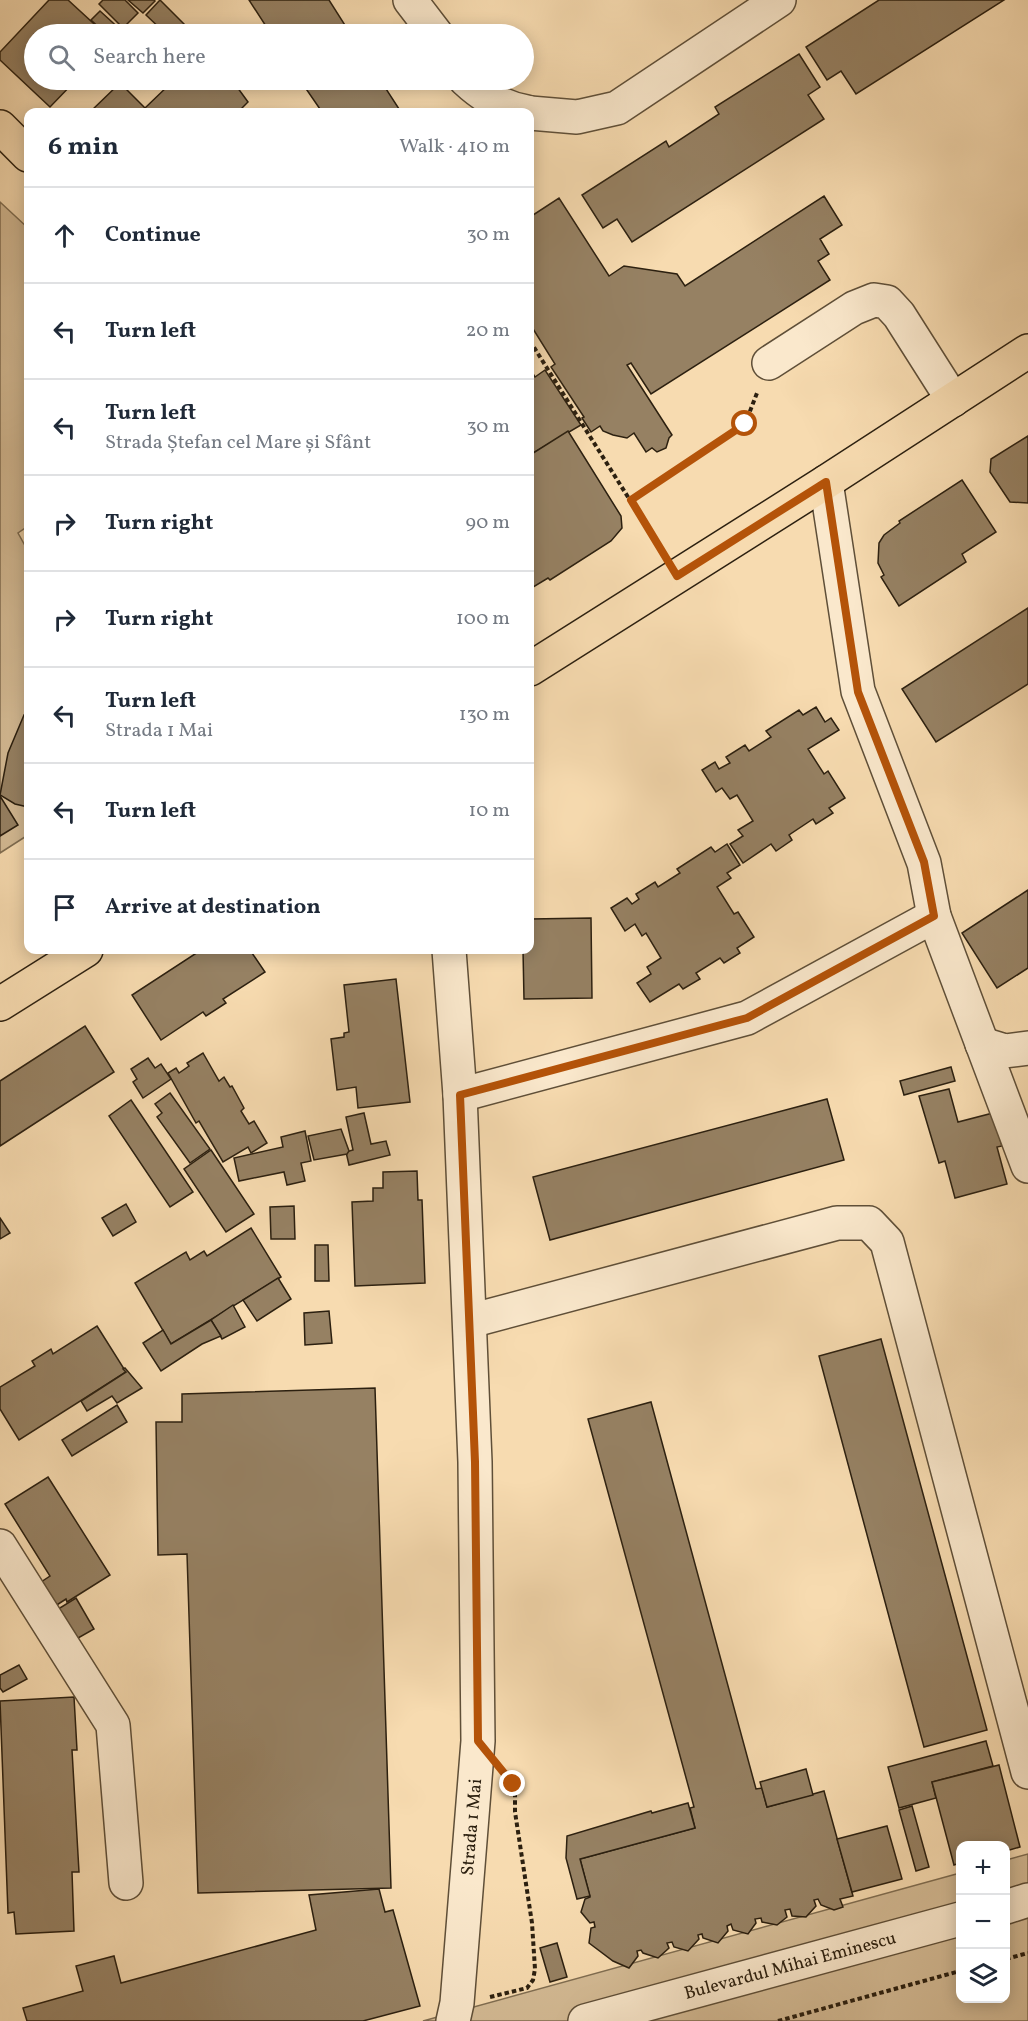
<!DOCTYPE html>
<meta charset="utf-8">
<style>
:root{--surface:#fff;--page:#f2f2f3;--text:#1f2937;--muted:#747a83;--line:#e0e1e3}
body{margin:0;font-family:Vollkorn,serif;background:var(--page);color:var(--text)}
.controls{position:absolute;right:18px;bottom:18px;display:grid;overflow:hidden;border-radius:12px;box-shadow:0 3px 15px #0003}
.controls button{width:54px;height:54px;display:grid;place-items:center;padding:0;border:0;border-bottom:2px solid var(--line);background:var(--surface);color:var(--text);font:30px sans-serif}
.stop{position:absolute;width:18px;height:18px;margin:-14px;border:4px solid #b45309;border-radius:50%;background:#fff}
.stop.end{background:#b45309;border-color:#fff;box-shadow:0 2px 6px #0008}
.list{margin:0;padding:0;list-style:none}
h2{display:flex;justify-content:space-between;align-items:center;height:78px;margin:0;padding:0 24px;font-size:26px}
h2 small{font-size:20px;font-weight:400;color:var(--muted)}
.list li{display:grid;grid-template-columns:39px 1fr auto;gap:18px;align-items:center;box-sizing:border-box;height:96px;padding:0 24px;border-top:2px solid var(--line)}
.list b{display:block;font-size:22px;white-space:nowrap}
.list p{margin:0;font-size:20px;white-space:nowrap;color:var(--muted)}
.list em{font-size:20px;font-style:normal;color:var(--muted)}
.icon{flex:none;width:33px;height:33px;fill:none;stroke:currentColor;stroke-width:2;stroke-linecap:round;stroke-linejoin:round}
.map{position:relative;flex:none;width:1028px;height:2021px;overflow:hidden}
.search{position:absolute;background:var(--surface);box-shadow:0 3px 15px #0003;left:24px;top:24px;width:510px;height:66px;display:flex;align-items:center;gap:15px;box-sizing:border-box;padding:0 21px;border-radius:33px;color:var(--muted);font-size:22px}
.panel{position:absolute;background:var(--surface);box-shadow:0 3px 15px #0003;left:24px;top:108px;width:510px;height:846px;border-radius:12px}
.map>svg:first-child{display:block}
</style>
<div class="map">
<svg width="1028" height="2021" viewBox="0 0 1028 2021">
<rect width="100%" height="100%" fill="#f7dbb0"/>
<filter id="stains"><feTurbulence type="fractalNoise" baseFrequency=".00333" numOctaves="4"/><feColorMatrix values="0 0 0 0 .2 0 0 0 0 .09 0 0 0 0 .02 0 0 0 .5 -.17"/></filter>
<radialGradient id="worn" r=".72"><stop offset=".6" stop-color="#630" stop-opacity="0"/><stop offset="1" stop-color="#630" stop-opacity=".3"/></radialGradient>
<g fill="#d4bb95" stroke="#806e52" stroke-width="1.5">
<path d="M0 202 28 228V526L18 533 28 551V835L0 853Z"/>
<path d="M1028 1854V2021H423L960 1873V1998H1006V1860Z"/>
</g>
<g fill="#968163" stroke="#2c2010" stroke-width="1.5">
<path d="M49 0H68L105 34H34V80H76L50 107 0 60V52Z"/>
<path d="M103 0H125L138 13 123 28 99 4Z"/>
<path d="M128 0H154L155 1 143 13Z"/>
<path d="M160 0 188 28 182 34H166L146 15Z"/>
<path d="M249 0H329L350 33 347 34H271Z"/>
<path d="M879 0H1004L856 94 841 71 827 80 806 47Z"/>
<path d="M100 11 123 32 121 34H106L91 20Z"/>
<path d="M799 54 820 87 808 95 824 119 632 242 617 219 603 228 582 195 666 141 669 147 719 114 715 107Z"/>
<path d="M178 80H232L248 102 238 112H90L120 83 145 108 171 83 173 85Z"/>
<path d="M300 80H370L375 86 381 81 401 112H322Z"/>
<path d="M824 196 842 225 820 239 829 254 818 261 830 280 651 394 631 363 627 365 672 435 669 438 666 448 657 452 652 448 646 452 634 433 627 438 613 435 603 431 600 426 591 432 582 418 584 417 551 367 555 364 530 324V217L559 198 609 276 624 266 677 274 685 286Z"/>
<path d="M530 368 535 377 545 370 581 425 530 455Z"/>
<path d="M568 431 621 516 622 528 611 541 550 580 548 578 530 589V455Z"/>
<path d="M1028 436V503L1010 502 990 472 991 459Z"/>
<path d="M962 480 996 532 962 554 966 562 899 606 881 577 884 575 878 563 879 543 884 535 900 523 899 521Z"/>
<path d="M1028 608V684L936 742 902 689Z"/>
<path d="M816 707 825 722 831 718 839 730 808 749 824 774 828 771 845 798 829 808 833 813 816 824 813 819 789 835 792 840 776 851 771 844 743 863 730 844 743 836 738 830 753 821 737 795 730 799 722 788 716 792 702 770 715 762 719 769 730 763 726 757 745 745 749 751 771 737 766 731 799 710 803 715Z"/>
<path d="M24 715 28 717V807L15 804 0 795 8 753Z"/>
<path d="M0 796 18 825 0 836Z"/>
<path d="M727 844 740 865 727 873 731 878 717 887 734 914 738 912 754 937 737 948 740 953 724 963 720 958 696 973 700 979 683 989 679 984 650 1002 637 983 651 974 647 967 661 958 646 933 642 936 635 924 625 931 611 908 627 898 632 904 639 899 636 894 655 882 658 887 680 873 677 869 711 847 715 852Z"/>
<path d="M1028 890V968L997 988 962 933Z"/>
<path d="M591 918 592 998 524 999 523 950H530V919Z"/>
<path d="M201 950H250L265 972 223 999 226 1003 206 1016 203 1012 161 1040 132 995Z"/>
<path d="M396 979 410 1102 358 1108 356 1087 337 1090 331 1039 344 1037V1033L349 1032 344 985Z"/>
<path d="M85 1026 114 1072 0 1146V1081Z"/>
<path d="M203 1053 219 1081 224 1077 230 1087 232 1086 244 1108 241 1111 249 1124 254 1121 267 1143 251 1153 248 1147 223 1162 199 1121 196 1123 168 1073 176 1068 179 1073 189 1066 187 1063Z"/>
<path d="M148 1058 155 1068 161 1064 171 1079 143 1098 133 1082 137 1079 131 1069Z"/>
<path d="M951 1067 955 1081 904 1095 900 1081Z"/>
<path d="M949 1089 958 1122 993 1113 1002 1146 997 1147 1007 1184 955 1198 945 1161 939 1163 919 1096Z"/>
<path d="M170 1093 210 1149 190 1163 157 1117 162 1113 155 1104Z"/>
<path d="M827 1099 844 1160 550 1240 533 1177Z"/>
<path d="M131 1100 193 1192 170 1207 109 1116Z"/>
<path d="M364 1113 371 1144 386 1141 390 1155 349 1165 346 1152 353 1150 346 1117Z"/>
<path d="M341 1129 349 1151 347 1154 314 1160 308 1136Z"/>
<path d="M305 1131 311 1161 301 1163 305 1181 287 1185 284 1172 239 1181 234 1158 283 1147 281 1137Z"/>
<path d="M211 1150 254 1214 226 1232 184 1169Z"/>
<path d="M417 1171 418 1200H422L425 1283 355 1286 352 1202 373 1201V1188H383V1172Z"/>
<path d="M126 1204 136 1222 113 1236 102 1218Z"/>
<path d="M294 1206 295 1239H271L270 1207Z"/>
<path d="M0 1218 10 1233 0 1239Z"/>
<path d="M251 1228 281 1277 171 1344 135 1283 186 1252 190 1260 204 1251 207 1256Z"/>
<path d="M315 1245H328L329 1281H315Z"/>
<path d="M278 1278 291 1299 257 1321 243 1300Z"/>
<path d="M233 1305 245 1327 222 1339 211 1320Z"/>
<path d="M329 1311 332 1343 305 1345 304 1313Z"/>
<path d="M211 1320 221 1336 202 1344 161 1371 143 1343 163 1330 171 1344Z"/>
<path d="M97 1326 126 1372 19 1440 0 1409V1387L35 1366 32 1361 51 1349 53 1354Z"/>
<path d="M881 1339 987 1730 924 1747 819 1356Z"/>
<path d="M125 1368 142 1388 117 1403 112 1396 87 1411 81 1401 126 1372 123 1369Z"/>
<path d="M375 1388 391 1888 198 1893 187 1554 158 1555 156 1422H182V1394Z"/>
<path d="M651 1402 756 1789 762 1788 767 1807 824 1791 853 1896 840 1899 843 1907 834 1910 821 1905 818 1899 814 1900 816 1906 806 1917 792 1916 790 1909 785 1910 787 1917 777 1925 762 1922 761 1918 755 1919 756 1923 748 1934 733 1930 731 1924 727 1926 728 1931 718 1943 703 1938 702 1934 698 1935 699 1939 688 1951 674 1947 672 1942 667 1943 669 1948 658 1958 643 1953 641 1950 637 1951 638 1956 629 1968 613 1961 589 1943 591 1928 595 1927 594 1922 590 1923 581 1912 585 1899 590 1897 580 1859 695 1828 690 1808 694 1807 588 1419Z"/>
<path d="M117 1405 127 1422 72 1456 62 1440Z"/>
<path d="M48 1477 110 1575 67 1602 66 1599 49 1610 41 1582 50 1576 5 1504Z"/>
<path d="M76 1598 94 1629 64 1646 42 1619Z"/>
<path d="M19 1665 27 1679 3 1692 0 1688V1675Z"/>
<path d="M74 1697 77 1750H72L79 1872H72L74 1931 16 1934 14 1912 8 1913 0 1701Z"/>
<path d="M986 1741 993 1766 932 1782 936 1798 899 1808 888 1767Z"/>
<path d="M999 1765 1020 1847 1006 1851V1846H960V1863L954 1865 932 1782Z"/>
<path d="M806 1769 813 1795 767 1807 760 1782Z"/>
<path d="M688 1803 695 1828 580 1859 590 1896 577 1899 566 1858 567 1836 651 1811 652 1813Z"/>
<path d="M912 1806 929 1867 916 1871 899 1810Z"/>
<path d="M887 1826 902 1879 852 1892 837 1839Z"/>
<path d="M379 1889 385 1912 393 1910 420 2006 363 2021H27L23 2008 83 1991 76 1966 114 1956 121 1983 316 1930 309 1895Z"/>
<path d="M557 1943 567 1977 550 1982 540 1948Z"/>
</g>
<g fill="none" stroke-linecap="round" stroke-linejoin="round">
<defs>
<g id="minor">
<path d="M410 0 436 34"/>
<path d="M466 80C483 96 503 108 527 112"/>
<path d="M530 113 577 117 617 108 779 0"/>
<path d="M769 363 854 308 874 300 887 302 899 315 953 400"/>
<path d="M826 482 858 691 924 863 934 916 1028 1166"/>
<path d="M449 950 460 1095 475 1462 478 1741 457 2003 453 2021"/>
<path d="M982 1044 1005 1051 1028 1048"/>
<path d="M460 1095 747 1018 934 916"/>
<path d="M470 1321 837 1223H869L887 1242 1028 1772"/>
<path d="M0 1546 113 1725 126 1883"/>
<path d="M1006 1907 1028 1900"/>
<path d="M585 2021 960 1919"/>
</g>
<g id="major">
<path d="M0 127 28 155"/>
<path d="M530 669 826 482 1028 351"/>
<path d="M0 1004 86 950"/>
</g>
</defs>
<use href="#minor" stroke="#5f4f38" stroke-width="36"/>
<use href="#major" stroke="#2c2010" stroke-width="36"/>
<g stroke="#2c2010" stroke-width="4" stroke-dasharray="4.5 3" stroke-linecap="butt">
<path d="M530 341 660 548"/>
<path d="M631 499 745 424 757 393"/>
<path d="M1006 1959 1028 1953"/>
<path d="M490 1997 527 1988 533 1980 535 1969 532 1923 515 1812V1788L509 1778"/>
<path d="M778 2021 960 1971"/>
</g>
<use href="#minor" stroke="#fae8cc" stroke-width="33"/>
<use href="#major" stroke="#f7dbb0" stroke-width="33"/>
</g>
<g fill="none" stroke-linecap="round" stroke-linejoin="round">
<path stroke="#b45309" stroke-width="8" d="M513 1784 478 1741 475 1462 460 1095 747 1018 934 916 924 862 858 692 826 482 677 576 631 500 745 424"/>
</g>
<g text-anchor="middle" stroke-width="5" stroke-linejoin="round" paint-order="stroke">
<g font-size="18" fill="#2c2010" stroke="#fae8cc">
<text transform="translate(471 1827) rotate(-85)" y="6">Strada 1 Mai</text>
<text transform="translate(790 1965) rotate(-15)" y="6">Bulevardul Mihai Eminescu</text>
</g>
</g>
<rect width="100%" height="100%" filter="url(#stains)"/>
<rect width="100%" height="100%" fill="url(#worn)"/>
</svg>
<div class="controls">
<button>+</button>
<button>−</button>
<button><svg class="icon" aria-label="layers" viewBox="0 0 24 24"><path d="M12 4l9 5-9 5-9-5zM3 14l9 5 9-5"/></svg></button>
</div>
<div class="stop" style="left:745px;top:424px"></div>
<div class="stop end" style="left:513px;top:1784px"></div>
<div class="search"><svg class="icon" aria-label="search" viewBox="0 0 24 24"><circle cx="10" cy="10" r="6"/><path d="M15 15l6 6"/></svg>Search here</div>
<section class="panel">
<h2>6 min<small>Walk · 410 m</small></h2>
<ul class="list">
<li><svg class="icon" aria-label="ahead" viewBox="0 0 24 24"><path d="M12 20V5M6 11l6-6 6 6"/></svg><div><b>Continue</b></div><em>30 m</em></li>
<li><svg class="icon" aria-label="left" viewBox="0 0 24 24"><path d="M17 20v-9H6M10 6l-5 5 5 5"/></svg><div><b>Turn left</b></div><em>20 m</em></li>
<li><svg class="icon" aria-label="left" viewBox="0 0 24 24"><path d="M17 20v-9H6M10 6l-5 5 5 5"/></svg><div><b>Turn left</b><p>Strada Ștefan cel Mare și Sfânt</p></div><em>30 m</em></li>
<li><svg class="icon" aria-label="right" viewBox="0 0 24 24"><path d="M7 20v-9h11M14 6l5 5-5 5"/></svg><div><b>Turn right</b></div><em>90 m</em></li>
<li><svg class="icon" aria-label="right" viewBox="0 0 24 24"><path d="M7 20v-9h11M14 6l5 5-5 5"/></svg><div><b>Turn right</b></div><em>100 m</em></li>
<li><svg class="icon" aria-label="left" viewBox="0 0 24 24"><path d="M17 20v-9H6M10 6l-5 5 5 5"/></svg><div><b>Turn left</b><p>Strada 1 Mai</p></div><em>130 m</em></li>
<li><svg class="icon" aria-label="left" viewBox="0 0 24 24"><path d="M17 20v-9H6M10 6l-5 5 5 5"/></svg><div><b>Turn left</b></div><em>10 m</em></li>
<li><svg class="icon" aria-label="arrive" viewBox="0 0 24 24"><path d="M6 21V4h12l-3 4 3 4H6"/></svg><div><b>Arrive at destination</b></div></li>
</ul>
</section>
</div>
